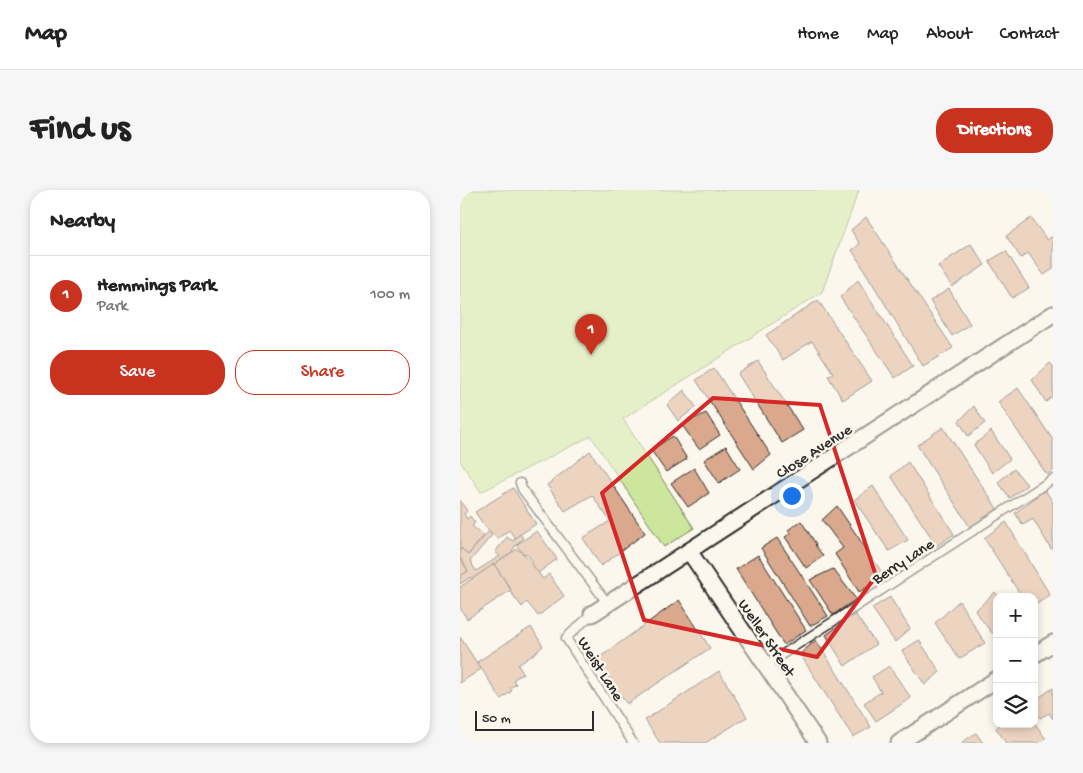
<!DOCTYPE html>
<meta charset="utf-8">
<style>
:root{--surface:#fff;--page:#f6f6f6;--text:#222;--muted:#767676;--line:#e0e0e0;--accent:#c8321e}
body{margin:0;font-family:"Gochi Hand",sans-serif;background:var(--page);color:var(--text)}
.controls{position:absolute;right:15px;bottom:15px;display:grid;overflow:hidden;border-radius:10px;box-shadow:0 2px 8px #0003}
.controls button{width:45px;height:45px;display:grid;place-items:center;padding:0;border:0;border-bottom:1px solid var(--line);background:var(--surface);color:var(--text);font:25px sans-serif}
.scale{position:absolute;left:15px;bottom:12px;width:119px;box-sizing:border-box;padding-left:5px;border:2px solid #2b2b2b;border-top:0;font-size:14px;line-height:18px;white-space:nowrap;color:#2b2b2b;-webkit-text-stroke:4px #fbf7ec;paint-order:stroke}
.you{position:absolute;left:331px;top:305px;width:18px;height:18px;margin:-12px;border:4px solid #fff;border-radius:50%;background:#1a73e8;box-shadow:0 0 0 8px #1a73e833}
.badge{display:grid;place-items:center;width:32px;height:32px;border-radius:50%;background:var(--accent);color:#fff;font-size:16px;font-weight:700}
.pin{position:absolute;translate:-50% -41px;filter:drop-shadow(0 1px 2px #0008)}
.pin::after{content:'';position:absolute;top:26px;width:18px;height:15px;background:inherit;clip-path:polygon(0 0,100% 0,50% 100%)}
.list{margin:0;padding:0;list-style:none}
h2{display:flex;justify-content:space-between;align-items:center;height:65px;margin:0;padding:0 20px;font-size:21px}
h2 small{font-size:16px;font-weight:400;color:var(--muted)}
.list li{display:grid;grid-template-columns:32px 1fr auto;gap:15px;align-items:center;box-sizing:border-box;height:80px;padding:0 20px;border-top:1px solid var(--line)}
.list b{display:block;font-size:19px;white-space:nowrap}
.list p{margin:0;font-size:16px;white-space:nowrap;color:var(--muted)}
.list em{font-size:16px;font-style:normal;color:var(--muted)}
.actions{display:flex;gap:10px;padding:15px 20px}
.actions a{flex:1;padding:11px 0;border:1px solid var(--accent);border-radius:20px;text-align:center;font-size:18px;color:var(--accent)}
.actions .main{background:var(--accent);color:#fff}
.icon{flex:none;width:28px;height:28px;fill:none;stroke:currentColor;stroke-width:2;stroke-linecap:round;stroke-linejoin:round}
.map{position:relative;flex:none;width:593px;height:553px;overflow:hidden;border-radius:20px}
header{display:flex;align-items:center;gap:30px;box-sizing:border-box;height:70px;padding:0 25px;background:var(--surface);border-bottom:1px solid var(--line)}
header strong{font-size:24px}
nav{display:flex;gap:28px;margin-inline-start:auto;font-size:18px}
.intro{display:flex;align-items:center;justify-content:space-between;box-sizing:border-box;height:120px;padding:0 30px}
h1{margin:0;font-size:35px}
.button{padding:12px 22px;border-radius:20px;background:var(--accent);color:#fff;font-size:18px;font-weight:700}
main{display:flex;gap:30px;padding:0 30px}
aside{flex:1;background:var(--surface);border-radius:20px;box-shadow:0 2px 8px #0003}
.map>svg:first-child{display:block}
</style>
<header>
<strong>Map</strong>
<nav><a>Home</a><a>Map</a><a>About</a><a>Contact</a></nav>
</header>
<div class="intro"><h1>Find us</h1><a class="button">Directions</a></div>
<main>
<aside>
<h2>Nearby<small></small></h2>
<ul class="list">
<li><span class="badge">1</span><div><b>Hemmings Park</b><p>Park</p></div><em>100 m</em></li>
</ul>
<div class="actions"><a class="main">Save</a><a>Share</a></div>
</aside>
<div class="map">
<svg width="593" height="553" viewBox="0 0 593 553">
<rect width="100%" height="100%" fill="#fbf7ec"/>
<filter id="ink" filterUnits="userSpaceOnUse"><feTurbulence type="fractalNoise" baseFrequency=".02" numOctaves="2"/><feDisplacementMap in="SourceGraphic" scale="10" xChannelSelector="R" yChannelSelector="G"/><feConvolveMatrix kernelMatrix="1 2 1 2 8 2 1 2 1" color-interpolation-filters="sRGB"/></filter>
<g filter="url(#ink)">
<path fill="#cce69c" stroke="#7c8864" d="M0 0H399L362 102 163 229 234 338 204 357 131 246 21 302 0 271Z"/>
<g fill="#daa98d" stroke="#2b2b2b">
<path d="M406 27 493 158 463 176 392 60 400 54 391 40Z"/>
<path d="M571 28 587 50 593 46V79L584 85 568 63 561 68 546 46Z"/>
<path d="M511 54 525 75 492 97 478 76Z"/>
<path d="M546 61 569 98 552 108 529 71Z"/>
<path d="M398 90 453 176 435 188 380 107Z"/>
<path d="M489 99 510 134 492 146 470 111Z"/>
<path d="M358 110 412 191 383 210 368 186 373 183 352 151 323 170 306 145Z"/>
<path d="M298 171 343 240 322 253 278 184Z"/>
<path d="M590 173 593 176V206L586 212 572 190Z"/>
<path d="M254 178 311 265 294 279 236 190Z"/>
<path d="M558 198 593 250V281L587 285 538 212Z"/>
<path d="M224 200 236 217 218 231 207 215Z"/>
<path d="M514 216 525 233 508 246 499 231Z"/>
<path d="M246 223 260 245 239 259 222 235Z"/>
<path d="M483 237 538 320 510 337 457 255Z"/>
<path d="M531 241 550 269 532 283 514 255Z"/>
<path d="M213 246 227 269 206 282 191 260Z"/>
<path d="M266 256 280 279 259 293 244 270Z"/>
<path d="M130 261 185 343 141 376 123 348 150 331 132 305 105 321 87 295Z"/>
<path d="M448 272 494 344 477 356 431 286Z"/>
<path d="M234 278 249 303 228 317 211 293Z"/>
<path d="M554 279 567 295 550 308 538 292Z"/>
<path d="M413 296 448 350 429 361 394 310Z"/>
<path d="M53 298 76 334 55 348 49 340 37 349 23 334 15 322Z"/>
<path d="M585 300 593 312V358L591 359 573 329 563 335 555 323Z"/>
<path d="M0 310 7 321 4 324 7 329 10 326 15 333 12 336 24 346 8 365 1 358 0 359Z"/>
<path d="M377 316 425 387 399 402 375 364 383 358 362 330Z"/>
<path d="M341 331 356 354 355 355 363 366 346 378 325 347 331 343 328 340Z"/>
<path d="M546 332 590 405 574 416V407H562L524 348Z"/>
<path d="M29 341 32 345 10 371 16 381 40 366 35 362 47 347 53 351 55 349V348L60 344 63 348 56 355 50 364 12 389 11 387 0 394V386L8 381 0 368V359L1 358 8 365Z"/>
<path d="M77 341 97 369 78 383 71 374 73 372 66 363 64 364 56 355Z"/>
<path d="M317 348 368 426 350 436 301 358Z"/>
<path d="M57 359 64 364 83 389 89 384 104 406 78 426 67 412 62 417 50 401 51 400 34 374Z"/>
<path d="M298 365 346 440 324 455 276 379Z"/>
<path d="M0 368 8 381 0 386Z"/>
<path d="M34 374 51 400 7 429 0 418V397Z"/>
<path d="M373 379 396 409 373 425 350 390Z"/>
<path d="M535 402 539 407H537V440L532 443 515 421Z"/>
<path d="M430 407 450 439 435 452 412 418Z"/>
<path d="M219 410 250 458 167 514 136 470Z"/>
<path d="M499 411 525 453 499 469 475 433Z"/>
<path d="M395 424 416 454 385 476 366 445Z"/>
<path d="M71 437 83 456 74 464 58 475 63 483 53 490 56 494 50 498 52 501 41 509 17 472Z"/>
<path d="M0 447 21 479 0 493Z"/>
<path d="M356 450 411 537 393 547 340 464Z"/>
<path d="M459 450 480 482 465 495 442 461Z"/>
<path d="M429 476 451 508 416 531 404 513 421 502 412 487Z"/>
<path d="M259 481 287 527 245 553H200L185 530Z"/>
<path d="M593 498V529L589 523 580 528 574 519V511Z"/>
<path d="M574 532 588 552 586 553H546L536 538 541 534H574Z"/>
<path d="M516 543 523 553H501Z"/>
</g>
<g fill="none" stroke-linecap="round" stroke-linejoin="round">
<defs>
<g id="lane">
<path d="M60 293 62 299 148 414"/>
<path d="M132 424 106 448 173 553"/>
<path d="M306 475 593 289"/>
</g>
<g id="street">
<path d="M229 361 358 553"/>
<path d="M132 424 593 124"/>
<path d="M574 465 593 453"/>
<path d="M439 553 537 489"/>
</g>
</defs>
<use href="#lane" stroke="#2b2b2b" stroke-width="11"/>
<use href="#street" stroke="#2b2b2b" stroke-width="19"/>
<use href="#lane" stroke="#fbf7ec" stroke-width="8"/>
<use href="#street" stroke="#fbf7ec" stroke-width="15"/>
</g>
</g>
<path d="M0 0H593V553H0ZM253 208 360 215 416 386 357 467 184 430 142 303Z" fill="#fbf7ec" fill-opacity=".55" fill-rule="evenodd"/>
<path fill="none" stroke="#d62828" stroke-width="4" stroke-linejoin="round" d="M253 208 360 215 416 386 357 467 184 430 142 303Z"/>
<g text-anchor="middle" stroke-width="5" stroke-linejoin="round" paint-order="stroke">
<g font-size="16" fill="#2b2b2b" stroke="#fbf7ec">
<text transform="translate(353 260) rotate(-33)" y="6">Close Avenue</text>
<text transform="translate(442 370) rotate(-33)" y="6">Berry Lane</text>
<text transform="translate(308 447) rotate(56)" y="6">Weller Street</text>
<text transform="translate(142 478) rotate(58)" y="6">Weist Lane</text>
</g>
</g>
</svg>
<div class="controls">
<button>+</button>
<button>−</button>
<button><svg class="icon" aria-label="layers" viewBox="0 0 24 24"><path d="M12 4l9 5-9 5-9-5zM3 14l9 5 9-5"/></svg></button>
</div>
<div class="scale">50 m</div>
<div class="you"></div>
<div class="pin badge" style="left:131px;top:165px">1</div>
</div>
</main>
